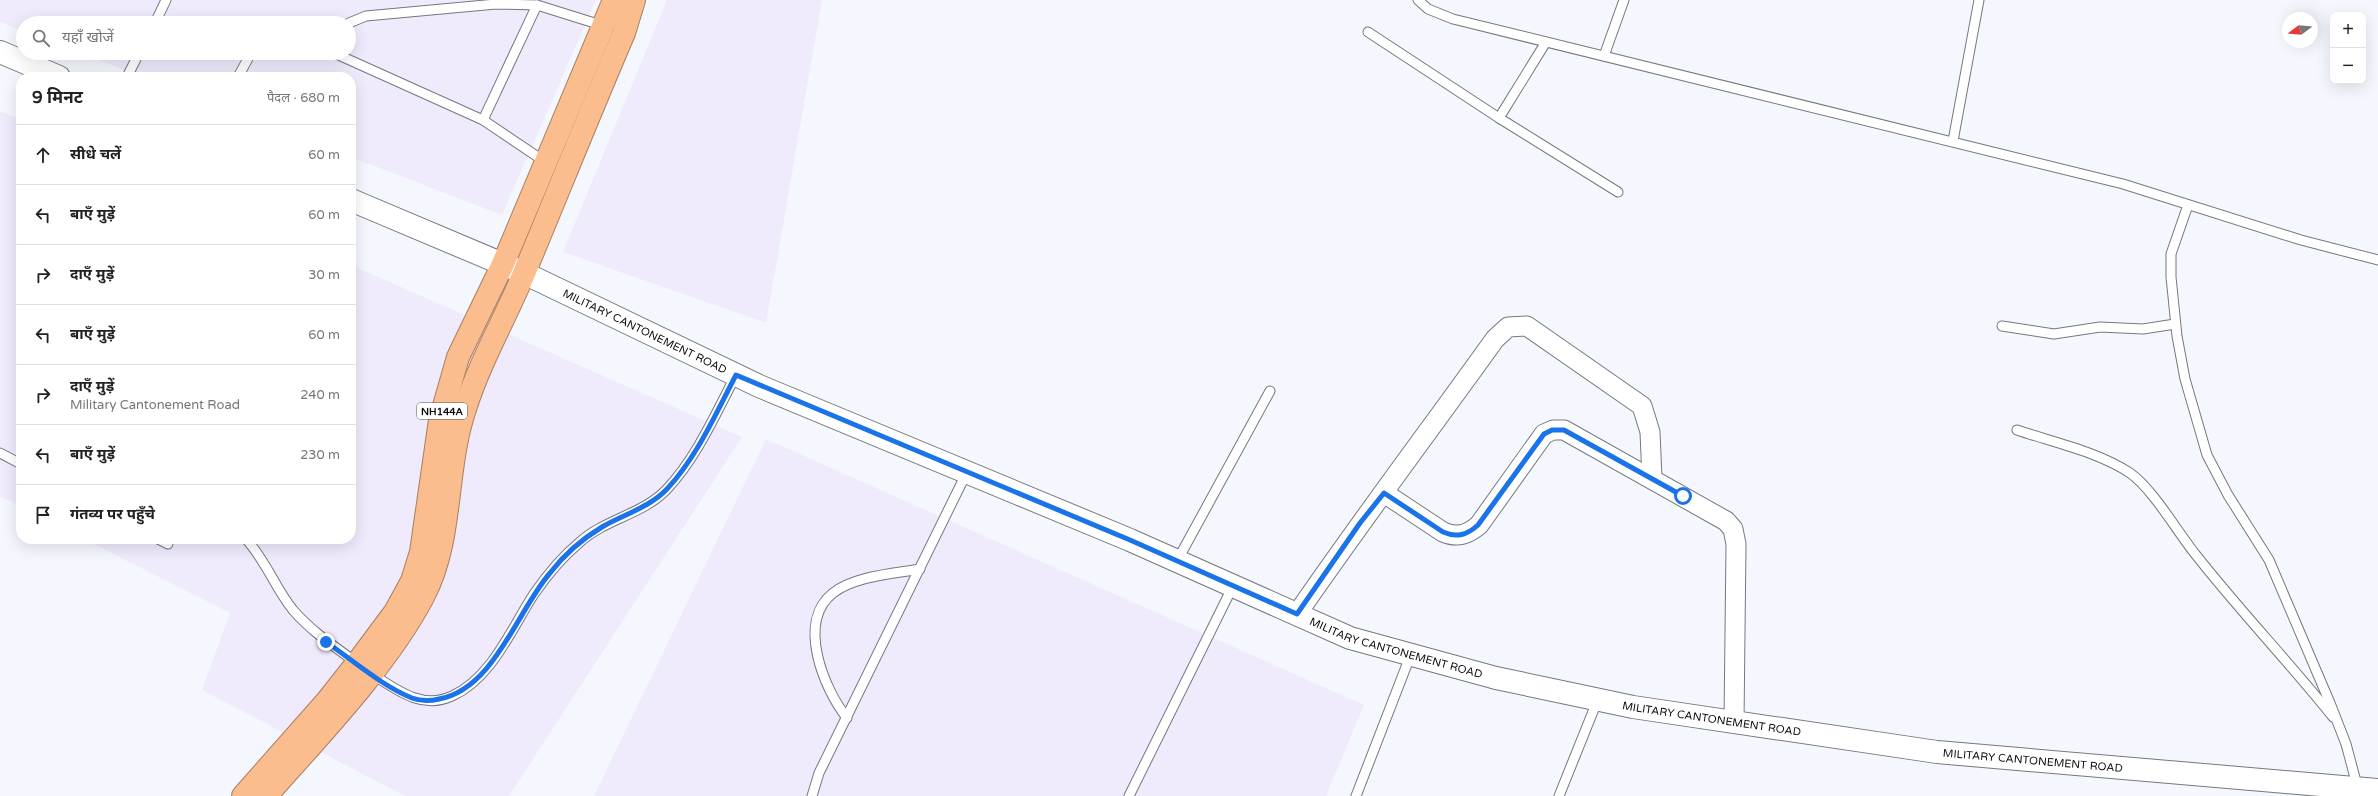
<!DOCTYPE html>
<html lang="hi">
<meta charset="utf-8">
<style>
:root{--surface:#fff;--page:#f2f2f2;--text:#222;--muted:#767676;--line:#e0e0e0}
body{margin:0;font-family:"Varela Round","Noto Sans Devanagari",sans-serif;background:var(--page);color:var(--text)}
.controls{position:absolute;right:12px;top:12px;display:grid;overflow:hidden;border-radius:8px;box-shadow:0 4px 16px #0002}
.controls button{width:36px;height:36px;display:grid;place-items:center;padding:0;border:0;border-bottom:1px solid var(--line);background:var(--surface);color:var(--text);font:20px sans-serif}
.compass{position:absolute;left:2282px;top:12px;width:36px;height:36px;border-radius:50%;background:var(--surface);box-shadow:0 4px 16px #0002;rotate:254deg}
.stop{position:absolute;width:12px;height:12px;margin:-9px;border:3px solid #1a73e8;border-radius:50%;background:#fff}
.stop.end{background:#1a73e8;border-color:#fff;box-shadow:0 1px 4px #0008}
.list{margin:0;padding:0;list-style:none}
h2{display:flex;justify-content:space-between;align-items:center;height:52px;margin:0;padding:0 16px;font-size:17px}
h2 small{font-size:13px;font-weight:400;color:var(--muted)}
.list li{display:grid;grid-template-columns:26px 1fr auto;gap:12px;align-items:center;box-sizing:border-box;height:60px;padding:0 16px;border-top:1px solid var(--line)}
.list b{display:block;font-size:15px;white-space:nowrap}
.list p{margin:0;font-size:13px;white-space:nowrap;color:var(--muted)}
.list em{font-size:13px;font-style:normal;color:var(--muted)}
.icon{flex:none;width:22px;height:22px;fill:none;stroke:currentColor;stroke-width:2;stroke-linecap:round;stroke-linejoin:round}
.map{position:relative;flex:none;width:2378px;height:796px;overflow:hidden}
.search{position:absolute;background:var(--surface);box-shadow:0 4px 16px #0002;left:16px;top:16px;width:340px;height:44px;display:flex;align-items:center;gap:10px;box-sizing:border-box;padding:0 14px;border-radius:22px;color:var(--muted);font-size:15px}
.panel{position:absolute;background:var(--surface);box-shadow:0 4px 16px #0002;left:16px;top:72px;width:340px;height:472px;border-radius:16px}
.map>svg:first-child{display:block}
</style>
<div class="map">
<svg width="2378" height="796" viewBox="0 0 2378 796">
<rect width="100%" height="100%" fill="#f5f7fe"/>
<g fill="#efeafc">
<path d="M0 0H596L502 215 351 157V77H143L80 53H349V23H23V31L0 22Z"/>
<path d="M667 0H822L766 323 563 252Z"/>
<path d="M0 111 21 120V507L0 496Z"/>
<path d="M351 265 742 437 509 796H405L202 690 230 613 84 539H351Z"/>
<path d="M766 439 1364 705 1326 796H594Z"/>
</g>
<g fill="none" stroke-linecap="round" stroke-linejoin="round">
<defs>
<g id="lane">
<path d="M1418 0 1428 9 1453 19 2123 184 2301 240 2378 260"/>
<path d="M155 23 166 0"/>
<path d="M349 23 366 16 496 4 537 5 604 26"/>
<path d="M1368 32 1499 118 1618 192"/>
<path d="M334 53 483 120 547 163"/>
<path d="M1604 56 1624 0"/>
<path d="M127 77 139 53"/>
<path d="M238 77 251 53"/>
<path d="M1499 118 1546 42"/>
<path d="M483 120 537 5"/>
<path d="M1953 141 1979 0"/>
<path d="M2188 205 2171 254V277L2177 336 2185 379 2207 455 2228 495 2269 560 2330 703 2346 744 2358 789"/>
<path d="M2002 326 2054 334 2100 327 2143 329 2175 324"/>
<path d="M2017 430C2052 442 2099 452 2130 473 2153 489 2178 533 2196 555 2240 611 2289 662 2333 717"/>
<path d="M0 453 21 464"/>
<path d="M158 539 168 544"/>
<path d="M246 539C267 562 275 588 293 610 311 631 335 647 357 663"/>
<path d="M1177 561 1270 391"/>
<path d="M372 674C397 690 422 710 452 696 492 678 511 629 534 594 547 575 562 557 580 542 605 519 644 514 667 489 697 457 716 413 736 375"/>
<path d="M847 718C824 689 796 622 833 593 855 576 892 574 920 569"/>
<path d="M812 796 819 773 967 472"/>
<path d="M1129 796 1233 586"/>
<path d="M1356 796 1411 654"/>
<path d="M1559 796 1598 699"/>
</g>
<g id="street">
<path d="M1384 493 1443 532C1457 538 1467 535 1479 525L1544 434 1553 430H1564L1726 521 1733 529 1736 544 1734 722"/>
<path d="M1297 614C1361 521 1429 431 1495 339L1508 327 1527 326 1642 406 1650 432 1652 478"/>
</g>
<g id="secondary">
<path d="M0 52 59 77"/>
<path id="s1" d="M351 200 524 273 759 386 1130 540 1350 638 1496 678 1633 707 1937 752 2378 790"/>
</g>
<g id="highway">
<path d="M243 796 327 701 357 663 395 612 412 581 421 552 440 420 458 357 503 264 614 0"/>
<path d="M266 796C318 737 386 667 423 597 454 538 444 471 465 409 480 361 506 317 525 271 558 192 590 112 624 33L634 0"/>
</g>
</defs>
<use href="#lane" stroke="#757880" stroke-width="11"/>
<use href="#street" stroke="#757880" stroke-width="21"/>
<use href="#secondary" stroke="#757880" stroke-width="24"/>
<use href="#highway" stroke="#a77f61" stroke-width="24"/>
<use href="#lane" stroke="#fff" stroke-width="9"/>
<use href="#street" stroke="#fff" stroke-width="19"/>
<use href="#secondary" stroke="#fff" stroke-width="22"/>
<use href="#highway" stroke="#fbbd8d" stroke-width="22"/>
</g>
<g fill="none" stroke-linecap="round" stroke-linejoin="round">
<path stroke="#1a73e8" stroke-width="5" d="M326 642C354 661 382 686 412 698 420 701 431 701 439 699 494 689 517 611 550 573 564 555 582 539 602 527 623 515 650 507 667 489 697 457 716 413 736 375L1130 540 1297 614 1360 523 1384 493 1443 532C1457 538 1467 535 1478 525L1544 434 1552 430H1564L1683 496"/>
</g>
<g text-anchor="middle" stroke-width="3.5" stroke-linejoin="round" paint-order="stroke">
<rect fill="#fff" stroke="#545456" stroke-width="1" x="417" y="403" width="50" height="16" rx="3"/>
<g font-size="10" font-weight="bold" fill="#0a0b0e">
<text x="442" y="415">NH144A</text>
</g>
<g font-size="11" fill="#0a0b0e" stroke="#fff">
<text dy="4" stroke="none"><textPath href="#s1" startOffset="322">MILITARY CANTONEMENT ROAD</textPath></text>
<text dy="4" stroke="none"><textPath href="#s1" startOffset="1138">MILITARY CANTONEMENT ROAD</textPath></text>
<text dy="4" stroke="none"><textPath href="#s1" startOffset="1462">MILITARY CANTONEMENT ROAD</textPath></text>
<text dy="4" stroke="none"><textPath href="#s1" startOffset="1786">MILITARY CANTONEMENT ROAD</textPath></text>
</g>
</g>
</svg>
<div class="controls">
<button>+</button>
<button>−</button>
</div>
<svg class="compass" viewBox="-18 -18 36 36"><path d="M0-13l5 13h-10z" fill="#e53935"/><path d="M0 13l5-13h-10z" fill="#767676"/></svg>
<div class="stop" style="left:1683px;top:496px"></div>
<div class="stop end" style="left:326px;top:642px"></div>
<div class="search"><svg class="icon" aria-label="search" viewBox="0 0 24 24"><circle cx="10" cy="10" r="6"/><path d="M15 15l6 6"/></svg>यहाँ खोजें</div>
<section class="panel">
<h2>9 मिनट<small>पैदल · 680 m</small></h2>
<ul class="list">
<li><svg class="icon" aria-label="ahead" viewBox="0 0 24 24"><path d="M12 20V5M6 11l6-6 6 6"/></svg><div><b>सीधे चलें</b></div><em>60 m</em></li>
<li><svg class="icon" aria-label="left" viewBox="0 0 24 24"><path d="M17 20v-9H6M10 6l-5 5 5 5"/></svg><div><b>बाएँ मुड़ें</b></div><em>60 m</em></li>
<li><svg class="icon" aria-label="right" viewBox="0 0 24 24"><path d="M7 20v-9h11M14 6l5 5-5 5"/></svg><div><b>दाएँ मुड़ें</b></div><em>30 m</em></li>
<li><svg class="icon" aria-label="left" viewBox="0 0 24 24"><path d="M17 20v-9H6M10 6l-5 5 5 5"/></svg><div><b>बाएँ मुड़ें</b></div><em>60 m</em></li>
<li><svg class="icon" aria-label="right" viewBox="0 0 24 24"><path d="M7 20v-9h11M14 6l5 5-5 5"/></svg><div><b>दाएँ मुड़ें</b><p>Military Cantonement Road</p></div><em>240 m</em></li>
<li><svg class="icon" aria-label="left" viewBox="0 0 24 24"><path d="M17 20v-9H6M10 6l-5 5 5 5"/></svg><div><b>बाएँ मुड़ें</b></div><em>230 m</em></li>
<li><svg class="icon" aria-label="arrive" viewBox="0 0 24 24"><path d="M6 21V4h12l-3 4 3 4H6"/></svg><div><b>गंतव्य पर पहुँचे</b></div></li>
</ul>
</section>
</div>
